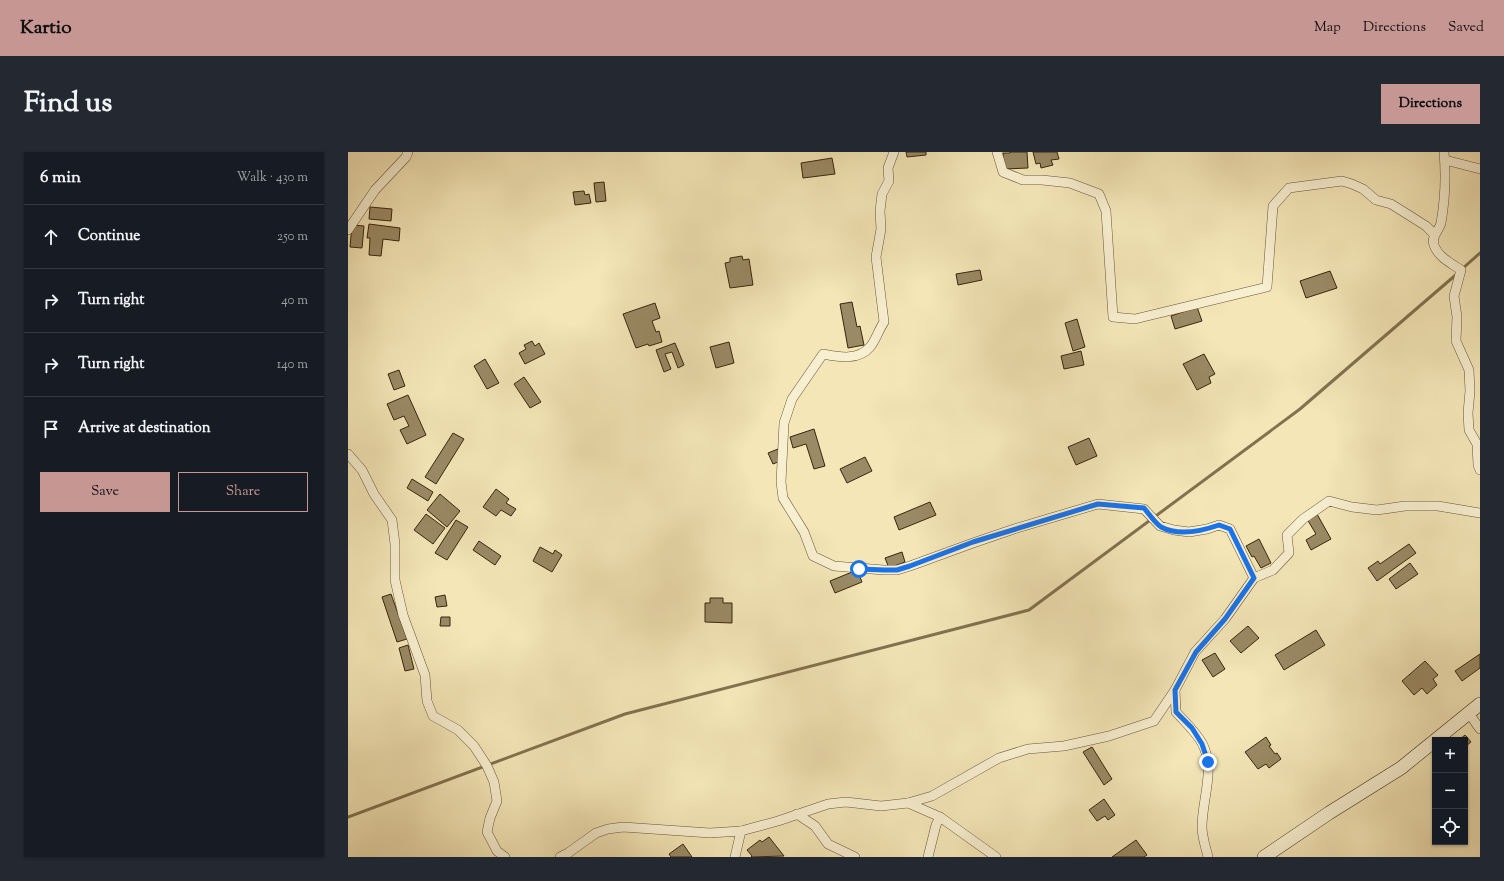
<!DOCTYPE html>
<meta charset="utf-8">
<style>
:root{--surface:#171b24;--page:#242831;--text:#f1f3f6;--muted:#9ea1a6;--line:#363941;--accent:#c59692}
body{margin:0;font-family:"Sorts Mill Goudy",serif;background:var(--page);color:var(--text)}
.controls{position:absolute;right:12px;bottom:12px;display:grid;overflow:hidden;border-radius:0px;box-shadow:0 1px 3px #0004}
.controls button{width:36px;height:36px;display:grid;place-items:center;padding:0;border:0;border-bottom:1px solid var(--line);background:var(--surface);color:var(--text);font:20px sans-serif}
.stop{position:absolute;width:12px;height:12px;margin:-9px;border:3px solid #1a73e8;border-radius:50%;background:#fff}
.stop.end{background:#1a73e8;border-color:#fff;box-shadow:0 1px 4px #0008}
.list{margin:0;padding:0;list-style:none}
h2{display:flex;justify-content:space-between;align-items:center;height:52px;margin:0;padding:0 16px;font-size:17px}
h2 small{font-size:13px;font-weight:400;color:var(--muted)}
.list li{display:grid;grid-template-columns:26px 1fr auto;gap:12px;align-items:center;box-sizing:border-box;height:64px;padding:0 16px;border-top:1px solid var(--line)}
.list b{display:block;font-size:15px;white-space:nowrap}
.list em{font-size:13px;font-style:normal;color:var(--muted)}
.actions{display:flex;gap:8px;padding:12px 16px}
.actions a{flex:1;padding:9px 0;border:1px solid var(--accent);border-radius:0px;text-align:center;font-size:14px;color:var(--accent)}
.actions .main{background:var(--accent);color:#111}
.icon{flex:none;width:22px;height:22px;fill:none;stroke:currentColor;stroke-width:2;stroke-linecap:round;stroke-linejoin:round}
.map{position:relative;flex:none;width:1132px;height:705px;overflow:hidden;border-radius:0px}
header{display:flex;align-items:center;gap:24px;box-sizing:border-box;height:56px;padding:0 20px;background:var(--accent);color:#111}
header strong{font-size:19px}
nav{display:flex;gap:22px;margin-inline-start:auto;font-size:14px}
.intro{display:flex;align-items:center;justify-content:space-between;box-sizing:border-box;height:96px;padding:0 24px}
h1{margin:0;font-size:28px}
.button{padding:10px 18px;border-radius:0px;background:var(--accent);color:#111;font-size:14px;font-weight:700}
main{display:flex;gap:24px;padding:0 24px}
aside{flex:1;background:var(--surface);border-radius:0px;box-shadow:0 1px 3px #0004}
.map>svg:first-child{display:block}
</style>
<header>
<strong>Kartio</strong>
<nav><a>Map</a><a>Directions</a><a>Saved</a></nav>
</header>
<div class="intro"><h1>Find us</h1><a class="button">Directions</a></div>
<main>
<aside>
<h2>6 min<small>Walk · 430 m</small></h2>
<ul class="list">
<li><svg class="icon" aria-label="ahead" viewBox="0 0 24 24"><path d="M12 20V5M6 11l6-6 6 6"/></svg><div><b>Continue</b></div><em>250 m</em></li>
<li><svg class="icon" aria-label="right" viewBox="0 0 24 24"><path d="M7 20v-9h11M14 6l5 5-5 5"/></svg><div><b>Turn right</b></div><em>40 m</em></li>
<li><svg class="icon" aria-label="right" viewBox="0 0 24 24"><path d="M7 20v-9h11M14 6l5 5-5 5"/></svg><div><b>Turn right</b></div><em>140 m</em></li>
<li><svg class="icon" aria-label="arrive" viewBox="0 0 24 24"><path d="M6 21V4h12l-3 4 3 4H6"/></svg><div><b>Arrive at destination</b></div></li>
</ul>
<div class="actions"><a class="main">Save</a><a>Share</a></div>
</aside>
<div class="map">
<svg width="1132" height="705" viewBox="0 0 1132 705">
<rect width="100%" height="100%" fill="#f4e6b7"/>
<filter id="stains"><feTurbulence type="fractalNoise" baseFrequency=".005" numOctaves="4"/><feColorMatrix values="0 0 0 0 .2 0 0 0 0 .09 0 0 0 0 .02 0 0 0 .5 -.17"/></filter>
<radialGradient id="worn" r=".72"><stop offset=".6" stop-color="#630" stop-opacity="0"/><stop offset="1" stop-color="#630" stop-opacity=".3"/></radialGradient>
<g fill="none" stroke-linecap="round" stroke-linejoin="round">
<g stroke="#827250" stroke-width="3">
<path d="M1114 117 1132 101"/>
<path d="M0 665 277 562 681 458 952 257 1110 121"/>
</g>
</g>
<g fill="#9a8a65" stroke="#38260d">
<path d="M558 0H578V3L559 5Z"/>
<path d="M662 0H679L680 16 656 17 655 1H662Z"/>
<path d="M685 0H709L711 7 703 8 705 13 693 16 692 11 688 12Z"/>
<path d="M484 6 487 22 455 26 453 11Z"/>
<path d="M256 30 258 49 248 50 246 31Z"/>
<path d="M236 39 237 43 241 42 243 51 227 53 225 40Z"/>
<path d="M22 55 44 57 43 69 21 67Z"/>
<path d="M21 72 52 76 51 89 35 87 33 104 21 103 22 86H19Z"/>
<path d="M4 73 16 74 14 96 2 95Z"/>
<path d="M394 104 395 108 401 107 405 133 382 136 377 111 382 110V106Z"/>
<path d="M632 118 634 128 610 133 608 122Z"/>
<path d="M982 119 989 136 958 146 952 129Z"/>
<path d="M504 150 509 175 512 174 516 193 500 196 492 152Z"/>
<path d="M307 151 312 166 304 169 308 180 311 179 314 190 301 194 300 192 288 196 275 162Z"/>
<path d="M849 155 854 169 827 177 823 164Z"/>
<path d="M729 167 737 195 725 199 717 171Z"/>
<path d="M184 189 187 194 191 191 197 202 177 212 171 201 178 197 176 193Z"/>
<path d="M381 190 386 211 368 216 362 195Z"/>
<path d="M327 191 336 213 330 216 324 200 317 202 323 217 316 220 308 198Z"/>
<path d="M733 199 736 213 716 217 713 204Z"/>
<path d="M856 202 867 222 861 225 863 231 849 238 835 212Z"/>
<path d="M137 207 151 231 139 237 126 214Z"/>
<path d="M51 218 57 234 46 238 40 222Z"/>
<path d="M176 225 193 250 182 256 166 232Z"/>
<path d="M60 243 78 283 59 292 52 278 61 274 56 264 46 268 39 252Z"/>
<path d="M466 277 477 314 466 317 458 292 445 296 442 285Z"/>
<path d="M105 281 116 287 88 332 77 325Z"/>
<path d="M741 286 749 304 728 313 720 295Z"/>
<path d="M430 297 435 308 425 312 420 301Z"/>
<path d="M517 305 524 319 499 331 492 317Z"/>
<path d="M64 327 85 340 80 349 59 336Z"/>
<path d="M148 337 161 347 158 351 168 357 163 364 153 358 148 364 135 355Z"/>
<path d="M92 342 112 359 99 375 79 358Z"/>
<path d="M582 350 588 363 551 378 546 365Z"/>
<path d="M78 362 97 376 85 392 66 378Z"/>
<path d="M969 362 983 387 963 398 958 388 968 382 959 367Z"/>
<path d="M108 368 120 375 99 408 87 401Z"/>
<path d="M911 387 923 411 913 416 906 404 904 405 898 394Z"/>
<path d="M131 389 153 404 147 413 125 398Z"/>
<path d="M1061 392 1068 401 1029 429 1020 416 1030 409 1032 412Z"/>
<path d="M192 395 205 402 207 398 214 403 204 420 185 409Z"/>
<path d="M554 400 557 410 541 416 537 406Z"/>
<path d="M1062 411 1070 422 1048 437 1041 427Z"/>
<path d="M509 418 514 430 487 441 482 429Z"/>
<path d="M43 442 59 487 49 490 34 445Z"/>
<path d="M97 443 99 454 89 455 87 445Z"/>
<path d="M362 446H375V451H384V471L357 470V451H362Z"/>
<path d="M93 465H102V474H92Z"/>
<path d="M900 474 911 486 893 501 882 489Z"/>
<path d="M968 478 977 493 936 518 927 503Z"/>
<path d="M60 493 66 517 57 519 51 496Z"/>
<path d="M867 501 877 517 865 525 854 508Z"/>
<path d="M1132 502V516L1114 529 1107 519Z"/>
<path d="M1077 509 1090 523 1085 527 1089 533 1079 542 1074 536 1066 543 1054 529Z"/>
<path d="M1117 583 1123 590 1118 594 1117 588 1112 587Z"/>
<path d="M918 585 923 593 921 594 927 602 929 601 933 607 921 616 918 612 910 617 897 600Z"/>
<path d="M744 595 764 627 756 633 735 600Z"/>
<path d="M756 647 767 663 760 668 757 664 749 669 741 658Z"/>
<path d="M421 685 436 704 403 705 404 704 399 698 412 688 414 690Z"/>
<path d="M788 688 799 703 796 705H764Z"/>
<path d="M335 692 344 705H323L321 702Z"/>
</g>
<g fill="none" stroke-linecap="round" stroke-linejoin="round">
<defs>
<g id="street">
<path d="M546 0 540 16 541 29 534 42 532 59 533 77 528 105 536 170C531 177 527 190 522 195 510 209 491 205 475 202L444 247 436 271 433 330 435 346 456 380 465 404 486 414 536 418H549L562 414 625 391 666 377 750 352 796 357 812 374 826 378 841 380 859 377 871 373 882 377 906 426"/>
<path d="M649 0 655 20 675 28H694L722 31 751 42 758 59 765 165 787 167 919 135 925 54 941 36 994 29 1004 32 1015 37 1028 48 1043 52 1059 62 1078 74 1086 82"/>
<path d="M1096 0C1098 23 1097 48 1093 71 1091 79 1083 84 1086 93 1090 105 1103 111 1113 118L1106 144 1109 165 1108 189 1121 218 1122 239 1120 261 1121 278 1129 292 1130 313 1132 318"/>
<path d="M1097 8 1132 17"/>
<path d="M0 78 27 38 58 5 60 0"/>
<path d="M0 302 14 318 26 342 44 368 47 392V428L55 463 77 523 79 549 85 564 110 578 126 594 139 614 146 630 149 649 142 666 139 680 149 699 157 705"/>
<path d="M827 538 828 560C837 570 847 579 854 591 868 617 854 647 854 675 854 685 858 696 860 705"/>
<path d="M1120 560 1132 577"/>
<path d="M560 651 592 665 648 705"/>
<path d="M449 662 467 674 480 692 507 705"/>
<path d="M212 705 220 701 248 681 260 677 275 675 362 681 393 679 430 669 480 652 498 650 533 654 560 651 584 644 651 606 680 597 716 594 761 584 806 569 827 538 847 500 877 467 906 426 925 418 941 401 939 383 955 367 981 349 1004 355 1029 358 1057 354H1090L1132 361"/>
<path d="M387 705 393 679"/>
<path d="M580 705 588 673 592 665"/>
</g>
<path id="secondary" d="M916 705 981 661 1053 616 1132 552"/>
</defs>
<use href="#street" stroke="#675638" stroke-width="10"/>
<use href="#secondary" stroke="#38260d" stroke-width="14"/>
<use href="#street" stroke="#f8efd0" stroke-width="9"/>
<use href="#secondary" stroke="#f8efd0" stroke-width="13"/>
</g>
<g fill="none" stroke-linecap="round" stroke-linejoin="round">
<path stroke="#1a73e8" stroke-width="5" d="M511 417 536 418H549L562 414 625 390 750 352 796 356C801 362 807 371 813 375 830 384 854 379 871 373L882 377 906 426 877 467 848 500 827 538 828 560 844 576 854 592 860 610"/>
</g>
<rect width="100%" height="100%" filter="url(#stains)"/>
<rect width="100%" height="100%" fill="url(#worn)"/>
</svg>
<div class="controls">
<button>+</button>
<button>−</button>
<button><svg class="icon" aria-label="locate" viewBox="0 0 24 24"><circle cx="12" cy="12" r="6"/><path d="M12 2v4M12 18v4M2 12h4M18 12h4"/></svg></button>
</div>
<div class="stop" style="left:511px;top:417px"></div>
<div class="stop end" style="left:860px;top:610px"></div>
</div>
</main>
